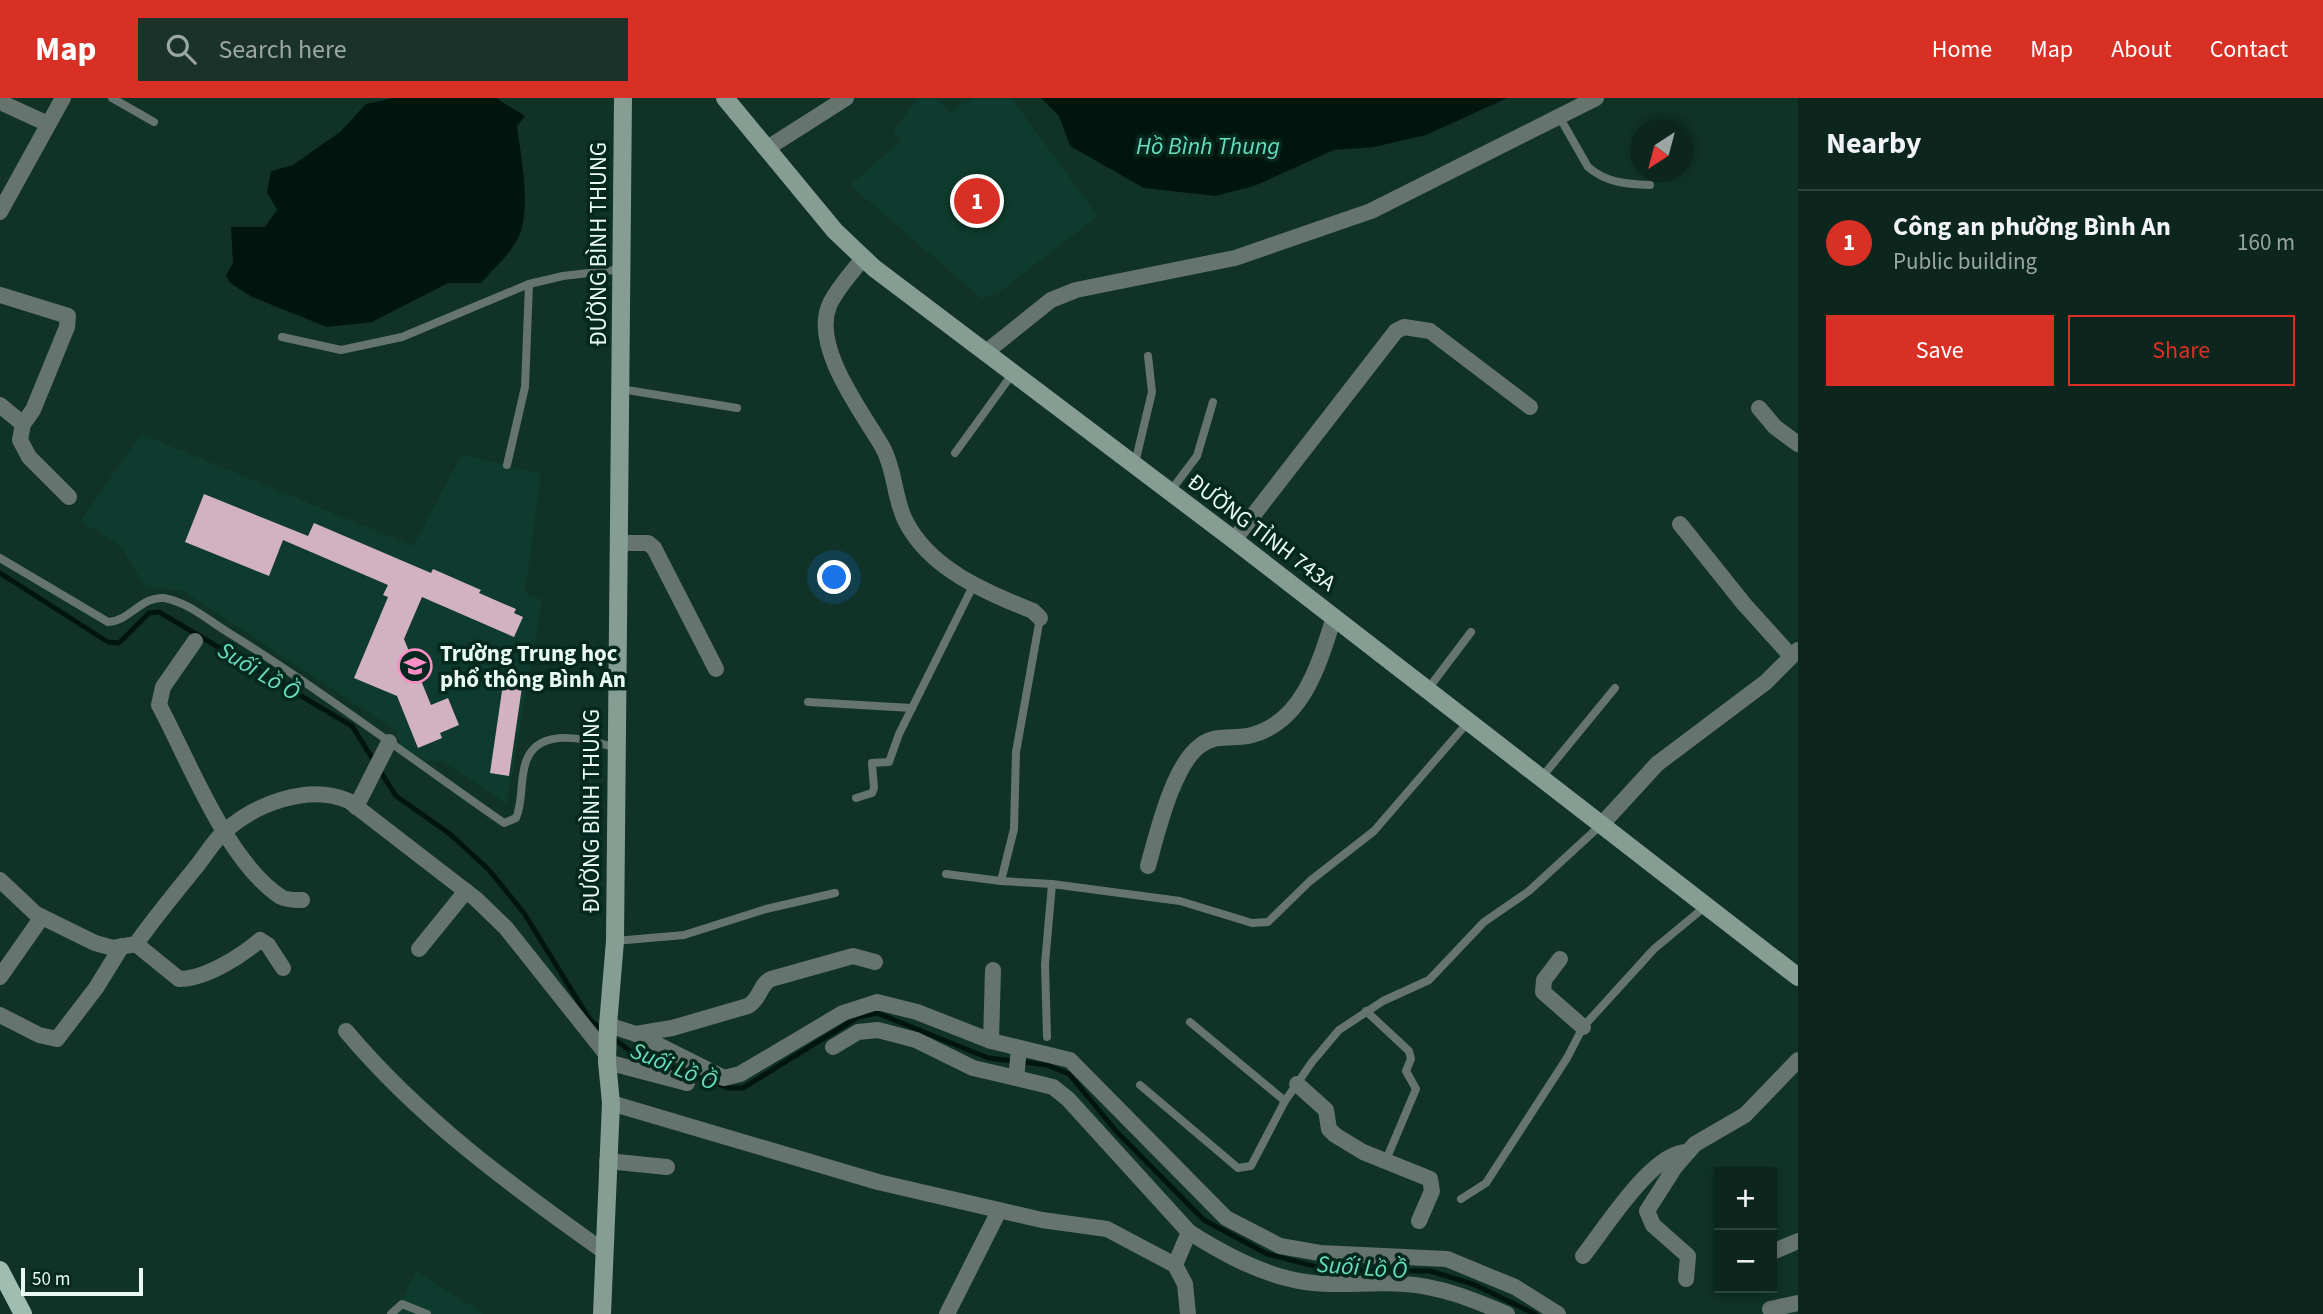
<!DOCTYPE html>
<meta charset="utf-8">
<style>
:root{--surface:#0c261d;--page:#1a322a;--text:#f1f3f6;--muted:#9aa5a4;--line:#2c433b;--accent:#d93025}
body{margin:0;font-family:"Source Sans 3",sans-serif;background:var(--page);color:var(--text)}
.controls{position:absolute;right:21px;bottom:21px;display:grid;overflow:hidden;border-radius:0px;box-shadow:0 4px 10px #0003}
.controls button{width:63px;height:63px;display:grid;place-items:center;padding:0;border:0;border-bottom:2px solid var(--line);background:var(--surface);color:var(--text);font:35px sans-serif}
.compass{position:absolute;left:1630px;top:21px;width:63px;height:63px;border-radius:50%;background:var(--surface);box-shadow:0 4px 10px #0003;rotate:216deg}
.scale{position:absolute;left:21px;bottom:18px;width:122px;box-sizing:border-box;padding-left:7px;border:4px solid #e8faf2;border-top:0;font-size:19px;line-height:24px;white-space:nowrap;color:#e8faf2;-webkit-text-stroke:5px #05281e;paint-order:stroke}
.you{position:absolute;left:835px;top:480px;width:24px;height:24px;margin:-18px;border:5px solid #fff;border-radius:50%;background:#1a73e8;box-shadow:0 0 0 10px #1a73e833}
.badge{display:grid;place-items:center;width:46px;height:46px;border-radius:50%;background:var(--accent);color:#fff;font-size:23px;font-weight:700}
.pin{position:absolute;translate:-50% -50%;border:4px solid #fff;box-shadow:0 2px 7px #0006}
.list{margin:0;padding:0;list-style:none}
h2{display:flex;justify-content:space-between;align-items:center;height:91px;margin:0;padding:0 28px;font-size:30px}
h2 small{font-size:23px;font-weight:400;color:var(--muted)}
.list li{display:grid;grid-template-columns:46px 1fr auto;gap:21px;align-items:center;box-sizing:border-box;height:105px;padding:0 28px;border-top:2px solid var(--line)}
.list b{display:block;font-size:26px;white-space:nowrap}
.list p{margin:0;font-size:23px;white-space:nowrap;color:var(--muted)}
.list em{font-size:23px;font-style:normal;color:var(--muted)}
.actions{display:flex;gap:14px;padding:21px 28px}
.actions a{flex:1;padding:16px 0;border:2px solid var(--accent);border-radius:0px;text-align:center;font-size:24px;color:var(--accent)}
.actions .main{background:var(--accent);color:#fff}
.icon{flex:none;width:38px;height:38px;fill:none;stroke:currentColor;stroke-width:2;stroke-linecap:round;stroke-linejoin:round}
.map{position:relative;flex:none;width:1798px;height:1216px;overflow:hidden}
header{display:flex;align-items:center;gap:42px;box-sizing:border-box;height:98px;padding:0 35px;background:var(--accent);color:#fff}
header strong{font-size:33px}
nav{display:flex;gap:38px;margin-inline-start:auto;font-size:24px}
.search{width:490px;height:63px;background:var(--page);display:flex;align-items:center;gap:18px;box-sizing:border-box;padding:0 24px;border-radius:0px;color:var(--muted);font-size:26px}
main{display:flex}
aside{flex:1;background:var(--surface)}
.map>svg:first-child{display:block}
</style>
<header>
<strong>Map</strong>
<div class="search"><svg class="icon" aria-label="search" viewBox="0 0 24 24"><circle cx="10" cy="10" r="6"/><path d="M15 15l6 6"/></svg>Search here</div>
<nav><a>Home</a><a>Map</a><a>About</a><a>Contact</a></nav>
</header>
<main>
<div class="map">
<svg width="1798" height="1216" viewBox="0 0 1798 1216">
<rect width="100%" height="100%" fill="#103227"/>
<g fill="#0e3b2d">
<path d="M918 0H936L950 15 972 0H1011L1098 118 1002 192 982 201 850 87 901 42 893 33Z"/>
<path d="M141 336 413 448 462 356 541 376 525 495 542 502 507 706 442 663H426L400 647 394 631 181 492 146 490 119 447 80 423Z"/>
<path d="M416 1173 484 1216H394Z"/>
</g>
<g fill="#00150e">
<path d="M393 0H496L525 18 517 28C521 60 530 101 521 133 515 152 494 170 481 185H448L372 224 327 229 252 199 230 185 226 177 233 165 231 129H265L277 112 267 94 271 73 293 67 340 34 366 6Z"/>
<path d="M1041 0H1507L1426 37 1374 49 1334 52 1254 88 1215 98 1144 90 1070 48 1059 18Z"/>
</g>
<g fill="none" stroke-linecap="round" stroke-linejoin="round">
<g stroke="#00150e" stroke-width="5">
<path d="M0 475 108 544 119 545 149 515 159 514 352 628 396 698 450 736 489 772 524 815 590 922 604 933"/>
<path d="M612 939 630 953 728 990H743L858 919 877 915 988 960 1047 967 1069 976 1116 1033 1204 1122 1267 1156 1329 1172 1430 1173 1473 1186 1535 1216"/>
</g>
</g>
<g fill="#d2b1c0">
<path d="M204 396 308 438 314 425 431 475 433 471 481 492 479 495 516 511 514 515 523 519 514 539 422 499 404 541 431 607 448 600 459 627 440 635 442 640 418 650 397 598 354 580 388 499 383 497 388 487 283 442 269 478 185 444Z"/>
<path d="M503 586 522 589 509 678 490 675Z"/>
</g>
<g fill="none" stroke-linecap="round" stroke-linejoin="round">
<g stroke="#65746e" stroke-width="8">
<path d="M112 0 154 24"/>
<path d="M1560 20 1588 69C1607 85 1626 86 1650 87"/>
<path d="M282 239 341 252 402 239 529 186 563 178 623 171"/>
<path d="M621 291 737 310"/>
<path d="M955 355 1013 275"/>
<path d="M1135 365 1152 294 1148 258"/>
<path d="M507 367 525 289 529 186"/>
<path d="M1169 395 1197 358 1213 304"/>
<path d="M0 460 108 524C130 523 141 498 164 500 188 504 209 523 229 535 324 594 413 662 504 725L516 720C524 702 519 679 527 661 541 627 592 642 616 650"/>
<path d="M1428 591 1471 534"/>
<path d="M808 604 912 610"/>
<path d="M1542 679 1615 590"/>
<path d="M856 700 872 695 874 690 872 665 889 664 899 636 973 488"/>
<path d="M946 776 1001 783 1052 786"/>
<path d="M1001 783 1014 731 1016 654 1040 520"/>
<path d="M615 843 684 837 766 811 835 795"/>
<path d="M1366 913 1409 953 1411 961 1406 973 1416 991 1386 1062"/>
<path d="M1190 924 1285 1003"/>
<path d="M1047 939 1045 866 1052 786 1180 803 1252 825 1268 824 1310 783 1374 733 1469 623"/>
<path d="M1140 987 1238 1070 1251 1068 1285 1003 1312 964 1339 932 1383 903 1429 882 1484 824 1529 793 1602 726"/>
<path d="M1461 1101 1486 1085 1567 960 1583 929 1654 851 1707 807"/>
<path d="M391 1216 402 1206 427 1216"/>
</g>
<g stroke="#65746e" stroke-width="16">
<path d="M0 4 48 26"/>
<path d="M766 51 846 0"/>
<path d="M0 114 63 0"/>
<path d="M863 160C852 175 836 191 829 208 812 250 863 315 883 350 895 372 894 399 905 422 929 471 986 494 1033 513L1040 520"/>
<path d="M0 197 68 218 67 229 33 312 23 326 20 342 29 359 69 399"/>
<path d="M986 254 1051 202 1076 192 1235 160 1371 113 1596 0"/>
<path d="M0 307 23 326"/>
<path d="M1759 310 1775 329 1798 346"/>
<path d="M1680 426 1744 506 1791 558"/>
<path d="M1234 442 1396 233 1404 229 1430 233 1530 309"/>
<path d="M619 445H648L654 450 716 571"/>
<path d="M195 543 163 589 159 607C189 663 227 764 281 799 286 802 295 802 302 802"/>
<path d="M356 709 389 644"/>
<path d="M1602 726 1657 666 1766 584 1798 552"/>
<path d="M1148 768C1157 736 1173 666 1201 647 1217 635 1235 642 1252 637 1304 623 1320 563 1334 519"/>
<path d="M0 782 36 816 95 845 113 850 136 846C155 819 176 794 196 769 205 758 213 744 223 735 254 706 309 685 349 703L476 801 506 830 607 957"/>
<path d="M136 846 179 881C205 881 240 859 260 842L268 847 283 870"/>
<path d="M419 851 466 793"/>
<path d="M1560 861 1544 882 1543 894 1583 929"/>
<path d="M0 879 42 819"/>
<path d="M0 917 39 937 57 941 96 890 122 848"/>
<path d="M608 927 636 936 672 930 748 908C761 900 760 886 771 881L853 858 875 864"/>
<path d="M346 933C419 1020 509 1086 602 1152"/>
<path d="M636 936 724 980 740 976 843 915 877 904 917 914 991 943 1070 962 1226 1120 1280 1148 1320 1155 1447 1161 1515 1189 1558 1216"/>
<path d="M991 943 993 872"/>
<path d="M833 949 858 934 878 932 916 942 973 970 1016 980 1019 951"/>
<path d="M607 964 687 985"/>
<path d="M1016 980 1053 989 1068 1001 1189 1134 1175 1167"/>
<path d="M1297 986 1326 1012 1329 1031 1335 1037 1363 1054 1430 1081 1432 1093 1419 1123"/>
<path d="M611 1005 878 1084 1042 1122 1107 1131 1175 1167 1185 1186 1188 1216"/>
<path d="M607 1063 667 1069"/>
<path d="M1189 1134C1219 1153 1251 1171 1286 1180 1326 1191 1364 1183 1404 1186 1440 1188 1474 1202 1507 1216"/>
<path d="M1772 1154 1798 1143"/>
<path d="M1583 1158C1604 1132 1653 1052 1688 1054"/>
<path d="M1686 1181 1688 1158 1653 1127 1647 1113 1675 1069 1695 1046 1745 1017 1798 962"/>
<path d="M1770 1211 1798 1205"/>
<path d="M947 1216 999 1113"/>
</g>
<g stroke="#869d94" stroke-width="18">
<path d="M725 0 835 133 874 170 1234 442 1798 879"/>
<path d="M602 1216 611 1005 607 964 608 927 615 843 623 0"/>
</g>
<path stroke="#9fbdb1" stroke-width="18" d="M0 1172 23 1216"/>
</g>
<defs>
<symbol id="school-ring" viewBox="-11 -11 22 22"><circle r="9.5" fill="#05281e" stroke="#fb8fc5" stroke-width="1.5"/><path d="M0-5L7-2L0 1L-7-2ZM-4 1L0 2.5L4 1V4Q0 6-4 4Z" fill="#fb8fc5"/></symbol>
</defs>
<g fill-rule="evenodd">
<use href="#school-ring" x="396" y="549" width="38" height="38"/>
</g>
<g text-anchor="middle" stroke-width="7" stroke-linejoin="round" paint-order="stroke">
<g font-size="23" fill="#e8faf2" stroke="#05281e">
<text transform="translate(598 146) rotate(-90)" y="8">ĐƯỜNG BÌNH THUNG</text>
<text transform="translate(1262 434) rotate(37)" y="8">ĐƯỜNG TỈNH 743A</text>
<text transform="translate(591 713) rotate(-90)" y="8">ĐƯỜNG BÌNH THUNG</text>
</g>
<g font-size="23" font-weight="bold" fill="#e8faf2" stroke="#05281e" text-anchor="start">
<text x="440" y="563">Trường Trung học<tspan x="440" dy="26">phổ thông Bình An</tspan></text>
</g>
<g font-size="24" font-style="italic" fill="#67e0b9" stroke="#05281e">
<text x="1208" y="56">Hồ Bình Thung</text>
<text transform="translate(259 573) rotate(31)" y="8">Suối Lồ Ồ</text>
<text transform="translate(674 968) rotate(22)" y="8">Suối Lồ Ồ</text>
<text transform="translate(1362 1169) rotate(4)" y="8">Suối Lồ Ồ</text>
</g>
</g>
</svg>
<div class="controls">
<button>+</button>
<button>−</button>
</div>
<svg class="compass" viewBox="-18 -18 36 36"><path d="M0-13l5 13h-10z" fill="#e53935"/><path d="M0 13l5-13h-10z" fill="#9aa5a4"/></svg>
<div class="scale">50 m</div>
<div class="you"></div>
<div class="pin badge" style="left:977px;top:103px">1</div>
</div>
<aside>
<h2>Nearby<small></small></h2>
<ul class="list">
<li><span class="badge">1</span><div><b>Công an phường Bình An</b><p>Public building</p></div><em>160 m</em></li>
</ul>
<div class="actions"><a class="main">Save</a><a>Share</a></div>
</aside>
</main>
